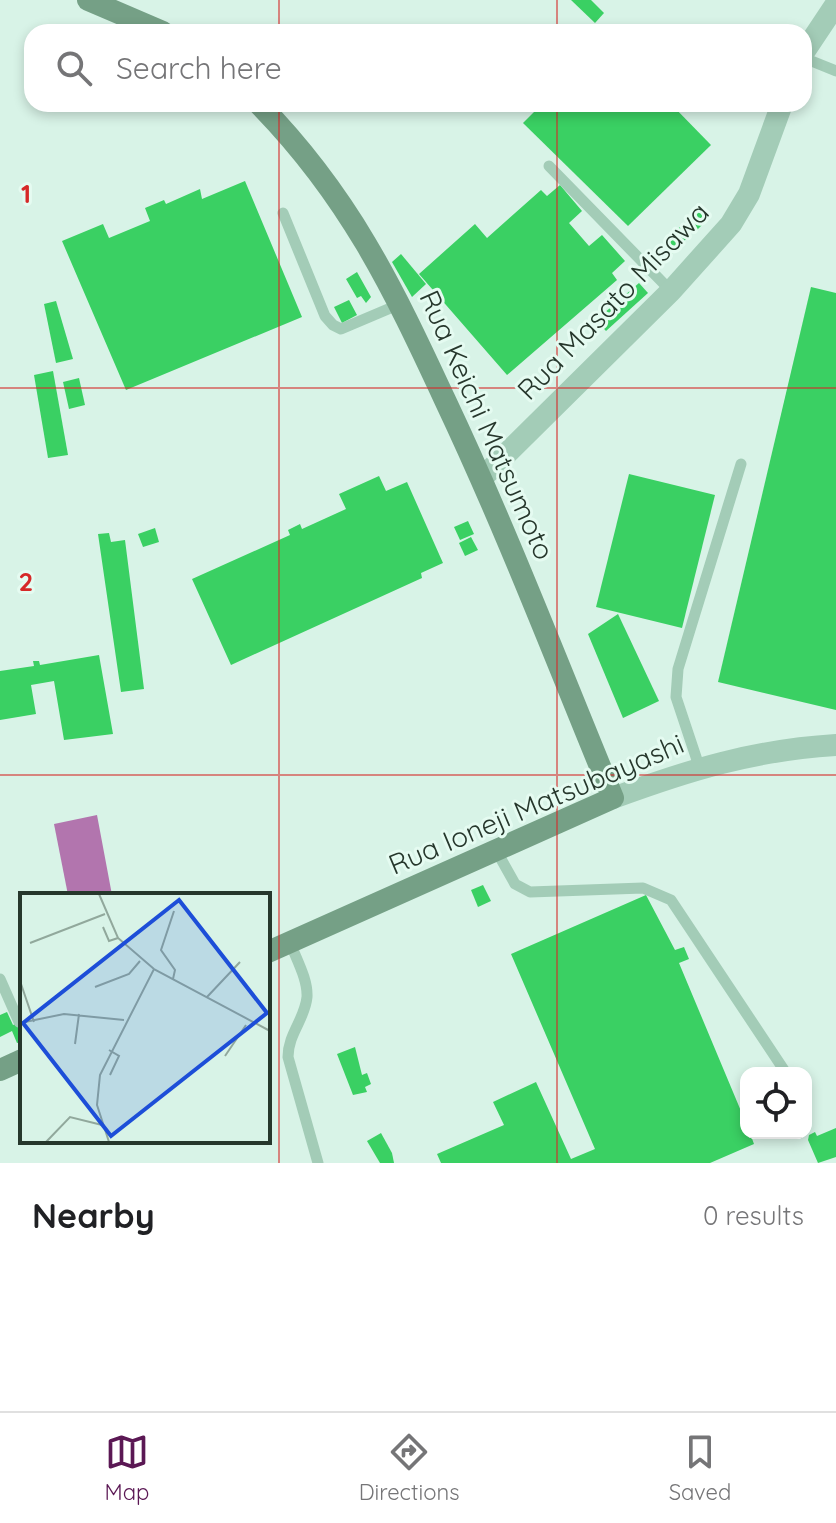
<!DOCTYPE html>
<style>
:root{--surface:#fff;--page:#f2f2f2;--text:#202124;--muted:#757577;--line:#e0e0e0;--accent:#5b1854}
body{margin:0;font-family:Quicksand,sans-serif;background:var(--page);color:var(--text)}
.controls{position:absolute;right:24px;bottom:24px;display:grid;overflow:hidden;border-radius:16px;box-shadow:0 4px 12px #0003}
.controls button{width:72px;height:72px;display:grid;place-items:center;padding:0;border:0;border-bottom:2px solid var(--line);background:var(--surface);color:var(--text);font:40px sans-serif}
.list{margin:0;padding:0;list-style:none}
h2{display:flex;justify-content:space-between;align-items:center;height:104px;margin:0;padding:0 32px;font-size:34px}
h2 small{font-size:26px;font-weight:400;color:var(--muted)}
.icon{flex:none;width:44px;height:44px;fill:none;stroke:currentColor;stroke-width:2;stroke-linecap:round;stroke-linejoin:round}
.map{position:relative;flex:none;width:836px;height:1163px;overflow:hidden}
.search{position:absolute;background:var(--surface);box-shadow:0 4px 12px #0003;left:24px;right:24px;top:24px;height:88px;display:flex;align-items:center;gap:20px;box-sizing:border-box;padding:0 28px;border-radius:24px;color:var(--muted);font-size:30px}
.sheet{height:248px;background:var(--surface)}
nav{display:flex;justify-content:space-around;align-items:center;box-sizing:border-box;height:112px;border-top:2px solid var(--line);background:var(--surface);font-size:22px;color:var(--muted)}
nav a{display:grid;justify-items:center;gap:4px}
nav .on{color:var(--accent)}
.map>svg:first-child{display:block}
</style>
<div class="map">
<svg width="836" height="1163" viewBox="0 0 836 1163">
<rect width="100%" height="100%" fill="#d8f3e7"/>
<path fill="#b275ae" d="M97 815 112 895H68L54 824Z"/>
<g fill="#3ad063">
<path d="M571 0H591L604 13 595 23Z"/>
<path d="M542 104H671L711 145 628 226 523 123Z"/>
<path d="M245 181 302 317 126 390 62 241 103 224 109 238 150 221 145 208 164 200 166 204 200 189 202 199Z"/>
<path d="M560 185 582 211 569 223 589 246 602 235 625 261 612 273 617 280 507 375 419 274 475 224 487 238 541 190 547 196Z"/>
<path d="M699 209 709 218 696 231 686 222Z"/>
<path d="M680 227 689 236 671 255 661 246Z"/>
<path d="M401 254 426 284 412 297 392 262Z"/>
<path d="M357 272 371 297 366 303 361 296 357 298 346 279Z"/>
<path d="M639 283 648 293 606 331 596 320Z"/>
<path d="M811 287 836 293V710L718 682Z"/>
<path d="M349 300 357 315 342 323 334 307Z"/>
<path d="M56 301 73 359 56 363 44 304Z"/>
<path d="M53 371 68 455 48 458 34 375Z"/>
<path d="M79 378 85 405 69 409 63 382Z"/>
<path d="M629 474 715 495 682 628 596 607Z"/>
<path d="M379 476 386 491 407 482 443 563 421 573 422 578 231 665 192 579 290 535 288 530 300 524 302 529 346 509 339 494Z"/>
<path d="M468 521 474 534 460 540 454 527Z"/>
<path d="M155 528 159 542 143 547 138 534Z"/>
<path d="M109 533 111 542 125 540 144 689 121 692 98 534Z"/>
<path d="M471 537 478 550 465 556 459 543Z"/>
<path d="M618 614 659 701 623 718 588 634Z"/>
<path d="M99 655 113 734 64 740 54 681 31 685 36 714 0 720V671L34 666 33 661H39L40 665Z"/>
<path d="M483 885 491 901 478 907 471 890Z"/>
<path d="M646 895 675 950 684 947 689 959 679 963 746 1123V1133H750L754 1144 710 1163H441L437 1154 504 1125 493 1102 536 1082 571 1159 595 1149 511 954Z"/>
<path d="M7 1012 13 1025 22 1021V1042L17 1043 12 1031 0 1037V1015Z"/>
<path d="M355 1047 362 1075 367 1073 371 1084 365 1087 367 1092 353 1095 337 1054Z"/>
<path d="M836 1128V1157L818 1163 808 1140 809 1135 815 1132 817 1136Z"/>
<path d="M381 1133 392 1153 394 1163H380L367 1141Z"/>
</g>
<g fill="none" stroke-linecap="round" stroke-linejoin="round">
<g stroke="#a3ccb7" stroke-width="11">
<path d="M804 58 836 71"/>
<path d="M549 166 671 291"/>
<path d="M283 213 325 316 333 325 341 329 400 304"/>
<path d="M699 766 676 697 678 669 741 464"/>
<path d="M496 850 515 884 530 892 643 888 671 900 786 1073"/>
<path d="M290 942C296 959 308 979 307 997 305 1019 288 1034 288 1057L318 1163"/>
<path d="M0 979 19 1022"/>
</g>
<g stroke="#a3ccb7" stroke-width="22">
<path d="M804 52 836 4"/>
<path d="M482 478 671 291 731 224 749 194 782 104"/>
<path d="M613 798C689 770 754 750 836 745"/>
</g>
<g stroke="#75a086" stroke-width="22">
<path d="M88 0 163 32"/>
<path d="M259 104C349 196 392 286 445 400 507 531 558 665 613 798L268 952"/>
<path d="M0 1070 22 1060"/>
</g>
</g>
<path fill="none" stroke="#d62828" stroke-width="2" stroke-opacity="0.55" d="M279 0V32M557 0V32M279 104V1163M557 104V1163M0 388H836M0 775H836"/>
<g text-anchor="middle" stroke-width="6" stroke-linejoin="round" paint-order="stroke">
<g font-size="28" fill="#26372c" stroke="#e5fbf1">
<text transform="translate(613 301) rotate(-46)" y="10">Rua Masato Misawa</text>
<text transform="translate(487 425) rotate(66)" y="10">Rua Keichi Matsumoto</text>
<text transform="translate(536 804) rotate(-23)" y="10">Rua Ioneji Matsubayashi</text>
</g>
</g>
<g transform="translate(20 893)">
<rect width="250" height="250" fill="#d8f3e7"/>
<path fill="none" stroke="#91a89c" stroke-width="2" d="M79 1 98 45 134 76M83 34 89 48 98 45M10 50 85 21M153 86 155 77 141 57 154 18M0 88 14 129M75 94 109 81 120 68M187 104 220 69M0 130 44 121 104 127M55 151 59 121M89 157 99 163 90 182M205 163 226 132M26 249 50 224 82 232M89 249 77 212 80 182 134 76 250 138"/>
<path fill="#1d4ed8" fill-opacity="0.15" stroke="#1d4ed8" stroke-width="4" d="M159 7 247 120 91 243 3 130Z"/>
<rect width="250" height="250" fill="none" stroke="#26372c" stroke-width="4"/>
</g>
<g font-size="26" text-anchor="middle" font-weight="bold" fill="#d62828" stroke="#e5fbf1" stroke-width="6" stroke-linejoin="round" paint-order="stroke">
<text x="26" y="203">1</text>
<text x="26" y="591">2</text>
</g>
</svg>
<div class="controls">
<button><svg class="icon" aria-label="locate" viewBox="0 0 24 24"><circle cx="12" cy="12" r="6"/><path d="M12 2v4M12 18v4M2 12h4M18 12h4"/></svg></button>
</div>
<div class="search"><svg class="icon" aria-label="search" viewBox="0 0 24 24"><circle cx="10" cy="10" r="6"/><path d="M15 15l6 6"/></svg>Search here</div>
</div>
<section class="sheet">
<h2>Nearby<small>0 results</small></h2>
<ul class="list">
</ul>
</section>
<nav>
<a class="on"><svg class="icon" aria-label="map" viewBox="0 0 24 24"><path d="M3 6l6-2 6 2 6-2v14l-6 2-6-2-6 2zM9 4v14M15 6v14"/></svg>Map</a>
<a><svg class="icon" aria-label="directions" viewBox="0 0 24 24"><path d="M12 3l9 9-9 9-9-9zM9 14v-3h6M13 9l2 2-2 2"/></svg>Directions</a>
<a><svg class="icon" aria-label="saved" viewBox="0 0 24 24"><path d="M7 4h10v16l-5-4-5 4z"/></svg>Saved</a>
</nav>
